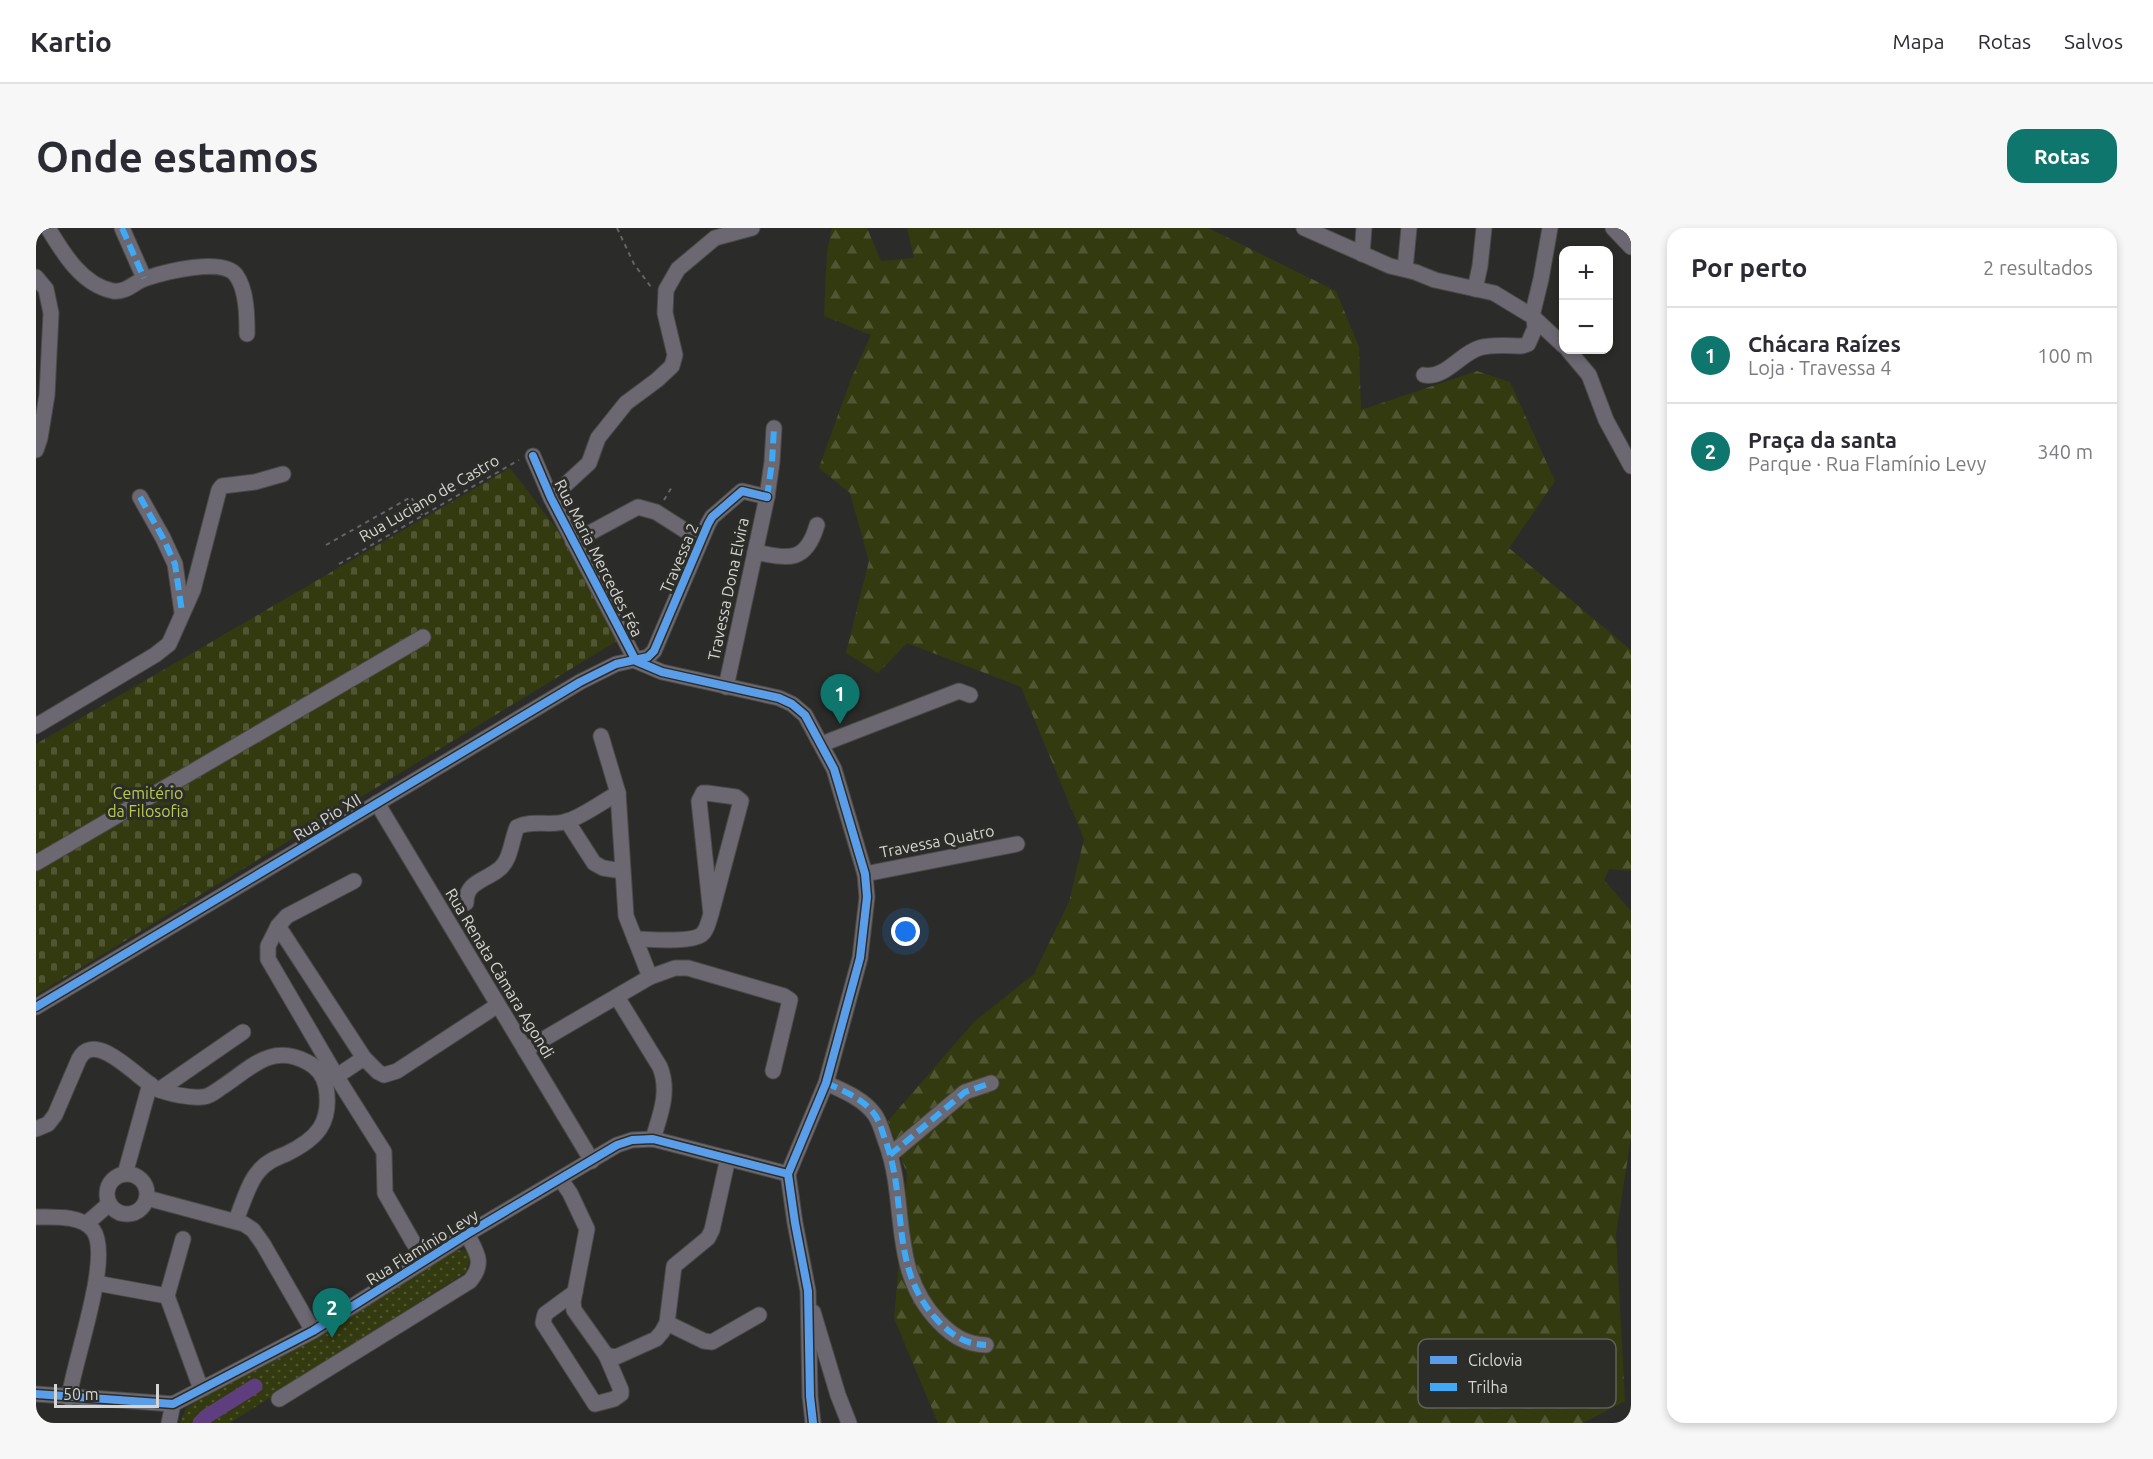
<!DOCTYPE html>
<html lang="pt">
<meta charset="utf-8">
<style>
:root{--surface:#fff;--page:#f7f7f7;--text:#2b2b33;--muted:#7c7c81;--line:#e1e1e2;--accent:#0f766e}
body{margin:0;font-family:Ubuntu,sans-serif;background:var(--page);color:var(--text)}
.controls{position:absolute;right:18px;top:18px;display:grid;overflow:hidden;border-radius:12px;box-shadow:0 3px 9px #0003}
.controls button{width:54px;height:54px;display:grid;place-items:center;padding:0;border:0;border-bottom:2px solid var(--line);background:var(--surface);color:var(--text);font:30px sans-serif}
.scale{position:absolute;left:18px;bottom:15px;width:105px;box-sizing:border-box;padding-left:6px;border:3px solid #d5d6d3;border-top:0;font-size:16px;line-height:21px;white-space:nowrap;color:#d5d6d3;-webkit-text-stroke:4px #2c2d28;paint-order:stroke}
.you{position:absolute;left:870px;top:704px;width:21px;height:21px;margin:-15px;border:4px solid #fff;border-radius:50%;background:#1a73e8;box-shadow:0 0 0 9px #1a73e833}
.badge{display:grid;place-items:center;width:39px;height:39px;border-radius:50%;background:var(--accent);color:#fff;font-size:20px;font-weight:700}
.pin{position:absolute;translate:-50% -50px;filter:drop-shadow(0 2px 3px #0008)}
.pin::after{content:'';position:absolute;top:32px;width:21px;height:18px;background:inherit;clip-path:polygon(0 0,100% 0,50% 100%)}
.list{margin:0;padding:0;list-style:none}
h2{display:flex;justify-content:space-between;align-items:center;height:78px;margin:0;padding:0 24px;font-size:26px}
h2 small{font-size:20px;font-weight:400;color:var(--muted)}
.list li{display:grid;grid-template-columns:39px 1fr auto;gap:18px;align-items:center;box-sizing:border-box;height:96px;padding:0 24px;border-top:2px solid var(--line)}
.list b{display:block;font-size:22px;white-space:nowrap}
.list p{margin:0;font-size:20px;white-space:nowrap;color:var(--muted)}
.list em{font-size:20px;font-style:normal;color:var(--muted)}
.map{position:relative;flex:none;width:1595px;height:1195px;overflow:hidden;border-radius:18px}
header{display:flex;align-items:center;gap:36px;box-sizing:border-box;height:84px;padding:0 30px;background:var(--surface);border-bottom:2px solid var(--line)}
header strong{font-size:28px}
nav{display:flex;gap:33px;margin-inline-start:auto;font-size:21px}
.intro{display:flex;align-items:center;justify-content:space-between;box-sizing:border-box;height:144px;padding:0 36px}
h1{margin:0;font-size:42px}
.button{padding:15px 27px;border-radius:18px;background:var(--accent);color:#fff;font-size:21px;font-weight:700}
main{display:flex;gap:36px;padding:0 36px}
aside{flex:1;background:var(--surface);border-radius:18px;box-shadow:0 3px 9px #0003}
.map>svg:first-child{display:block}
</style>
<header>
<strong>Kartio</strong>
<nav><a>Mapa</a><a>Rotas</a><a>Salvos</a></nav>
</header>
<div class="intro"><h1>Onde estamos</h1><a class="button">Rotas</a></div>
<main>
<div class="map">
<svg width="1595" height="1195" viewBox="0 0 1595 1195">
<defs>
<pattern id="forest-firs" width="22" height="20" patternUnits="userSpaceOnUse" patternTransform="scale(1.5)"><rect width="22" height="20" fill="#343a0f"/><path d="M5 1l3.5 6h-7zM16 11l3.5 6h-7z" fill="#505631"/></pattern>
<pattern id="cemetery-stones" width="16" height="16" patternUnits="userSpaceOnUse" patternTransform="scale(1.5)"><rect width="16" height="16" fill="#343a0f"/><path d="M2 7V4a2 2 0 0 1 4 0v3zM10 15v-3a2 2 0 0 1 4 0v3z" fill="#505631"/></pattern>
<pattern id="park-dots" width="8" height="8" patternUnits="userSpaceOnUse" patternTransform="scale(1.5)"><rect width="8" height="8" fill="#343a0f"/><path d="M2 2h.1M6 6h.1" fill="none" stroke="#505631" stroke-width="1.8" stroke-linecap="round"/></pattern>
</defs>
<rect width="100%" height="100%" fill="#2b2c29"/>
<path fill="url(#forest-firs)" d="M796 0H831L845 33 878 30 871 0H1172L1300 63 1323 119 1325 182 1441 143 1474 154 1519 253 1473 320 1595 422V643L1573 641 1568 652 1595 683V909L1580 1006 1589 1173 1547 1195H902L858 1090 871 946 852 893 938 794 998 746 1033 674 1048 611 985 459 871 415 842 445 810 425 833 333 814 265 783 240 815 151 835 107 788 88 791 23Z"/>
<path fill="url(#cemetery-stones)" d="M474 240 520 300 584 411 0 767V516Z"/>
<path fill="url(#park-dots)" d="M436 1022 430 1044 194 1195H144L150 1180 170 1167 414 1023Z"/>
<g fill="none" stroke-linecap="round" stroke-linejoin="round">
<path stroke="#5e3e7f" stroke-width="15" d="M164 1195 171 1188 219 1158"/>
<defs>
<g id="minor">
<path d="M12 0C27 25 46 57 77 63 91 65 99 53 111 50 129 44 187 29 200 47 211 62 211 89 211 106"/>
<path d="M86 0 108 50"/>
<path d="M1268 0 1354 38 1379 44 1399 52 1458 65 1496 88 1528 118"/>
<path d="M1577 0 1595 19"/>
<path d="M1326 26 1328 0"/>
<path d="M1369 41 1373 0"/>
<path d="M0 49 10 61 15 85 11 167 4 210 0 222"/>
<path d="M1439 61 1444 38 1448 0"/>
<path d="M1496 88 1505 51 1514 0"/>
<path d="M1532 122 1553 147 1570 192 1595 238"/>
<path d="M1388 147C1409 151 1424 126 1443 120 1456 116 1473 118 1486 118L1492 116 1499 100 1498 90"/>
<path d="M497 228 515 270 600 433 626 444 743 470 756 476 769 487 798 541 829 646 831 669 824 730 790 855 752 946 759 995 772 1063 774 1168 777 1195"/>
<path d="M104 269 127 310 139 336 146 384"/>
<path d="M515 270 553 235 562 210 590 175 621 152 636 138 639 127 629 85 630 62 642 41 679 10 716 0"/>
<path d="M537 314 602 279 620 284 664 312"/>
<path d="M719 324C753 331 770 335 781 297"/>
<path d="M690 459 731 269 736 234 738 200"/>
<path d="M0 498 119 427 133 416 157 362 183 262 186 258 219 254 247 246"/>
<path d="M565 508 582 565 590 688 614 749"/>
<path d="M786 516 923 463 934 467"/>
<path d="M341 575 556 933"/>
<path d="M531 593 558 635 567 640 586 643"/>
<path d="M0 635 387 409"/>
<path d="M829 646 981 616"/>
<path d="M318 653 251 688 242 698 232 718V731L302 851 348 924 349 965 377 1014 390 1032"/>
<path d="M430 675C430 654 448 653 462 642 475 633 475 613 481 599 497 591 515 599 532 593 549 587 566 574 582 565"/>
<path d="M242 698 328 830 301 848"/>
<path d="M599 711C613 711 654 715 665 707 671 703 673 692 675 686L663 573 667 565H671L700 569 705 573 675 686"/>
<path d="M581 769 624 839C634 864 624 887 617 911"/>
<path d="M0 779 544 454 580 436 612 429 618 423 672 296 676 289 706 263 731 269"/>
<path d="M489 822 614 749 639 740H652L748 768 754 772 737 843"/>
<path d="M328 830 342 844 348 847 361 843 462 777"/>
<path d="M790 855C806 862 828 871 839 887 845 896 847 907 851 917 872 978 853 1042 903 1094 917 1108 929 1116 950 1117"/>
<path d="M123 862 207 804"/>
<path d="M0 901 12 896 19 887 43 831C59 800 103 852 121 861 133 866 153 870 166 869 173 869 180 863 186 859 215 840 235 815 271 834 281 839 288 848 290 859 296 895 281 911 250 926 240 930 230 934 223 943 213 953 206 978 200 992"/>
<path d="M854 927 929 864 955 855"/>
<path d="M89 946 114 856"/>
<circle cx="91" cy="966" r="20"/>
<path d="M525 952 534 965 551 1001 537 1074 538 1082 570 1127 580 1129 620 1111 626 1104 631 1095 638 1038 672 1010 676 1002 692 930"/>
<path d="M111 970 208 996 217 1002 227 1016 277 1103"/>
<path d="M0 989C17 989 46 987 57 1002 77 1028 37 1135 33 1170"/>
<path d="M50 996 73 976"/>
<path d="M60 1055 131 1068 147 1011"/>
<path d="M539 1064 509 1086 507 1095 559 1176 578 1171 585 1166V1162L570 1127"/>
<path d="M131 1068 165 1161"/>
<path d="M777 1084 802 1167 813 1195"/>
<path d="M631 1095 668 1113 676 1114 723 1087"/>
<path d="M0 1166 137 1176 277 1103 431 1006 581 917 596 912 617 911 752 946"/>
<path d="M243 1171 434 1053C449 1035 441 1025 431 1006"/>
<path d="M133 1195 137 1176"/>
</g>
</defs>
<use href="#minor" stroke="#4a4a48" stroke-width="17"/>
<g stroke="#656268" stroke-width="2" stroke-dasharray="4.5 4.5" stroke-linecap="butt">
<path d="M581 0 598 36 615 59"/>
<path d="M628 272 637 257"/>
<path d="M290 317 375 269 386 287"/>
<path d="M303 336 483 232"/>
</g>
<use href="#minor" stroke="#6c6871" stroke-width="15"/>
<g stroke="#3fa9f5" stroke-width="6" stroke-dasharray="12 6" stroke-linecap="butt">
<path d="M86 0 108 50"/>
<path d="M104 269 127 310 139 336 146 384"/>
<path d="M731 269 736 234 738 200"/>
<path d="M790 855C806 862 828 871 839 887 845 896 847 907 851 917 872 978 853 1042 903 1094 917 1108 929 1116 950 1117"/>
<path d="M854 927 929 864 955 855"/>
</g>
<defs>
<g id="cycleway">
<path d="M497 228 515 270 600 433 626 444 743 470 756 476 769 487 798 541 829 646 831 669 824 730 790 855 752 946 759 995 772 1063 774 1168 777 1195"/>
<path d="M0 779 544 454 580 436 612 429 618 423 672 296 676 289 706 263 731 269"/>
<path d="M0 1166 137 1176 277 1103 431 1006 581 917 596 912 617 911 752 946"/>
</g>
</defs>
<use href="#cycleway" stroke="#2c2d28" stroke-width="11"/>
<use href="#cycleway" stroke="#5a9eea" stroke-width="8"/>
</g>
<g text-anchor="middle" stroke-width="6" stroke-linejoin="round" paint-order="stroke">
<g font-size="16" fill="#d5d6d3" stroke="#2c2d28">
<text transform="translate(393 270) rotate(-30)" y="6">Rua Luciano de Castro</text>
<text transform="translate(563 330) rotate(63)" y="6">Rua Maria Mercedes Féa</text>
<text transform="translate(643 330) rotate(-67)" y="6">Travessa 2</text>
<text transform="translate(692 361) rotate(-78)" y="6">Travessa Dona Elvira</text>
<text transform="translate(291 589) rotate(-31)" y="6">Rua Pio XII</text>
<text transform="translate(901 613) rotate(-11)" y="6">Travessa Quatro</text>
<text transform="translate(464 745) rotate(59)" y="6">Rua Renata Câmara Agondi</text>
<text transform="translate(386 1019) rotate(-32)" y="6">Rua Flamínio Levy</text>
</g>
<g font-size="16" fill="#b9ca4f" stroke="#2c2d28">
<text x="112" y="571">Cemitério<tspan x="112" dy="18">da Filosofia</tspan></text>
</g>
</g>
<rect x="1382" y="1111" width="198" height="69" rx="9" fill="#2c2d28" stroke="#5f605b" stroke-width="1.5"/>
<rect x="1394" y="1128" width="27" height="8" fill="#5a9eea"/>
<rect x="1394" y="1155" width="27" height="8" fill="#3fa9f5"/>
<g font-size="16" fill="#d5d6d3">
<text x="1432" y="1138">Ciclovia</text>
<text x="1432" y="1165">Trilha</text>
</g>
</svg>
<div class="controls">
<button>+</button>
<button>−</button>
</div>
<div class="scale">50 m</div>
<div class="you"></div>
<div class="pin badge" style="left:804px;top:496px">1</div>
<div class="pin badge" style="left:296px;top:1110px">2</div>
</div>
<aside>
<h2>Por perto<small>2 resultados</small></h2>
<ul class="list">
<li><span class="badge">1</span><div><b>Chácara Raízes</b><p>Loja · Travessa 4</p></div><em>100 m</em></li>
<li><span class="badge">2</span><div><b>Praça da santa</b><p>Parque · Rua Flamínio Levy</p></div><em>340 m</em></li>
</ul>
</aside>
</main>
